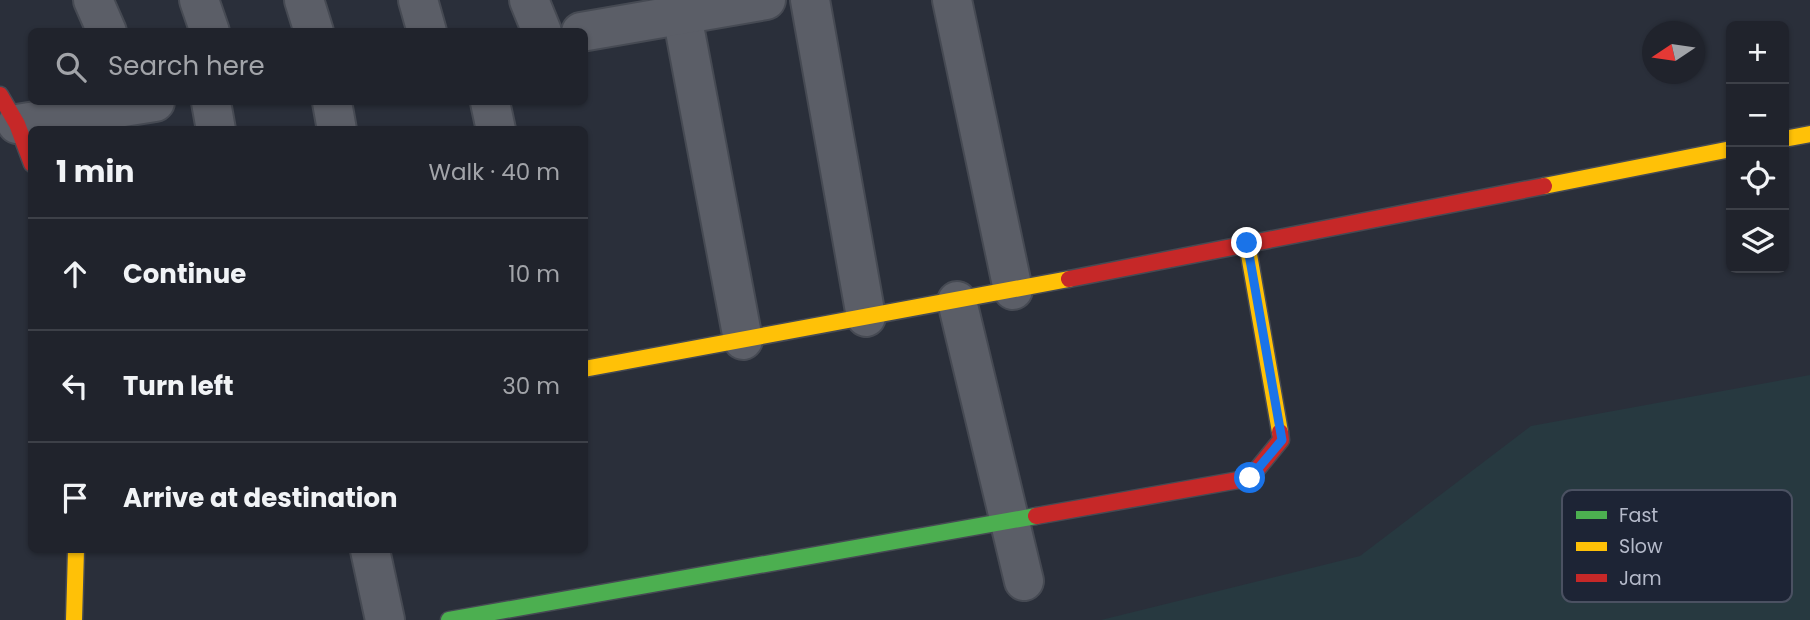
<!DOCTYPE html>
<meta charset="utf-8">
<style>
:root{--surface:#20232c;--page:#282b34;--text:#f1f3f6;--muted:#a2a4a9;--line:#3d4048}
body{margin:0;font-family:Poppins,sans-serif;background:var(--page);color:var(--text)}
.controls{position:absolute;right:21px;top:21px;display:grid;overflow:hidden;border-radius:10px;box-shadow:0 2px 5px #0004}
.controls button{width:63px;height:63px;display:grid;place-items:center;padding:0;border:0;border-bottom:2px solid var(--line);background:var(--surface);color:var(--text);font:35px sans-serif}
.compass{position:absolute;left:1642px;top:21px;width:63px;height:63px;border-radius:50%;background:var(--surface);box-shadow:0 2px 5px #0004;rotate:257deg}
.stop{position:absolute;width:21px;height:21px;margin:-16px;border:5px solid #1a73e8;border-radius:50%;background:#fff}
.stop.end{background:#1a73e8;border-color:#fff;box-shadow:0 2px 7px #0008}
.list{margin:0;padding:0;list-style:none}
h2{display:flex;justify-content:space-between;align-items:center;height:91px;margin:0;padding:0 28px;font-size:30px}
h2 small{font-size:23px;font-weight:400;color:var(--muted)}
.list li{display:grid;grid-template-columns:46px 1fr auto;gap:21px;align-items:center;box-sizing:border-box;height:112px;padding:0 28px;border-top:2px solid var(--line)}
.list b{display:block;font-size:26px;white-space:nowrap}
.list em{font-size:23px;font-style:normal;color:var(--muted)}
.icon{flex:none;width:38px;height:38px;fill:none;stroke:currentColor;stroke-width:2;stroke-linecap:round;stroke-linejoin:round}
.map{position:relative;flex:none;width:1810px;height:620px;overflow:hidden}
.search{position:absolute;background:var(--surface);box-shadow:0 2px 5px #0004;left:28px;top:28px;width:560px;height:77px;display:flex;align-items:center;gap:18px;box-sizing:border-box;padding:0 24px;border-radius:10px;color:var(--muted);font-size:26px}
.panel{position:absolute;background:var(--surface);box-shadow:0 2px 5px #0004;left:28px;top:126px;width:560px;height:427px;border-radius:10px}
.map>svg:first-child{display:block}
</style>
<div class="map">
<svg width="1810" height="620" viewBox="0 0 1810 620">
<rect width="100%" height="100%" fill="#2a2f3a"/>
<path fill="#273940" d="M1810 375V620H1101L1360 556 1531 426Z"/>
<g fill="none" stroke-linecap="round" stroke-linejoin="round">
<defs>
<g id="street">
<path d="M93 0 107 32"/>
<path d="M199 0 210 32"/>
<path d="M304 0 314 32"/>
<path d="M418 0 427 32"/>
<path d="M529 0 542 32"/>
<path d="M810 0 866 317"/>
<path d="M952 0 1013 290"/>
<path d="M682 15 743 340"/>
<path d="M581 32 766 0"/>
<path d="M211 102 216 130"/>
<path d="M332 102 337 130"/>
<path d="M490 102 496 130"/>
<path d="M17 124 155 102"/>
<path d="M957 301 1024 581"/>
<path d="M370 550 385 620"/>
</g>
<path id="fast" d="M449 620 1036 516"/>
<g id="slow">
<path d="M1784 139 1810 134"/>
<path d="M1544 186 1731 149"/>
<path d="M1247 243 1280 432"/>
<path d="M584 369 1069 279"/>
<path d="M74 620 76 550"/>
</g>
<g id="jam">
<path d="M0 95 17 124 32 164"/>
<path d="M1069 279 1544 186"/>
<path d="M1036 516 1250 478 1281 440 1280 432"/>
</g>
</defs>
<use href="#street" stroke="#464a53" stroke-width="42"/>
<use href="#fast" stroke="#464a53" stroke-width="19"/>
<use href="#slow" stroke="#464a53" stroke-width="19"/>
<use href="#jam" stroke="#464a53" stroke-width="19"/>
<use href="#street" stroke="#5b5e67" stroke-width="38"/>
<use href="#fast" stroke="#4caf50" stroke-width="16"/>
<use href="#slow" stroke="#ffc107" stroke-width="16"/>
<use href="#jam" stroke="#c62828" stroke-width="16"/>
</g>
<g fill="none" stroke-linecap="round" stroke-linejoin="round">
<path stroke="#1a73e8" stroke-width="9" d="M1247 243 1282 440 1250 478"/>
</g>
<rect x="1562" y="490" width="230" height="112" rx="10" fill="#1d2435" stroke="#4b5162" stroke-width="2"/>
<rect x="1576" y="511" width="31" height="8" fill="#4caf50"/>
<rect x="1576" y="542" width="31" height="9" fill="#ffc107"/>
<rect x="1576" y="574" width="31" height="8" fill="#c62828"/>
<g font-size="19" fill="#b5baca">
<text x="1619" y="522">Fast</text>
<text x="1619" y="553">Slow</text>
<text x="1619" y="585">Jam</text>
</g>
</svg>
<div class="controls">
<button>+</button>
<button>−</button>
<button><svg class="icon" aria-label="locate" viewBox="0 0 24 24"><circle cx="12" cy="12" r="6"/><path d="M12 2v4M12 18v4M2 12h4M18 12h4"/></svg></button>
<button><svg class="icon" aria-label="layers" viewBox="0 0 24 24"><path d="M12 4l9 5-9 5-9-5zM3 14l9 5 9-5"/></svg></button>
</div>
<svg class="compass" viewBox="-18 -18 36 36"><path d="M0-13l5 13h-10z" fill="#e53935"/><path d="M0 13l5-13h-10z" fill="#a2a4a9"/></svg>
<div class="stop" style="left:1250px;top:478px"></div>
<div class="stop end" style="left:1247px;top:243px"></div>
<div class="search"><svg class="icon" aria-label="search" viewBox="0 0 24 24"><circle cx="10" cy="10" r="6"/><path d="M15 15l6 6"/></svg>Search here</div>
<section class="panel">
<h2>1 min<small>Walk · 40 m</small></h2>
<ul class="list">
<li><svg class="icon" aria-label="ahead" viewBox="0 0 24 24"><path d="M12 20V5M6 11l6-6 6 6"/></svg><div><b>Continue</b></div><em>10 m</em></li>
<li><svg class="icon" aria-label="left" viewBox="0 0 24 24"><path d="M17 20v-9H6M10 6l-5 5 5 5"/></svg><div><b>Turn left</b></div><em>30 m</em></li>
<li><svg class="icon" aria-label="arrive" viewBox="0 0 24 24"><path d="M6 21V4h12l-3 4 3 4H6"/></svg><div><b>Arrive at destination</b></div></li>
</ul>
</section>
</div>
